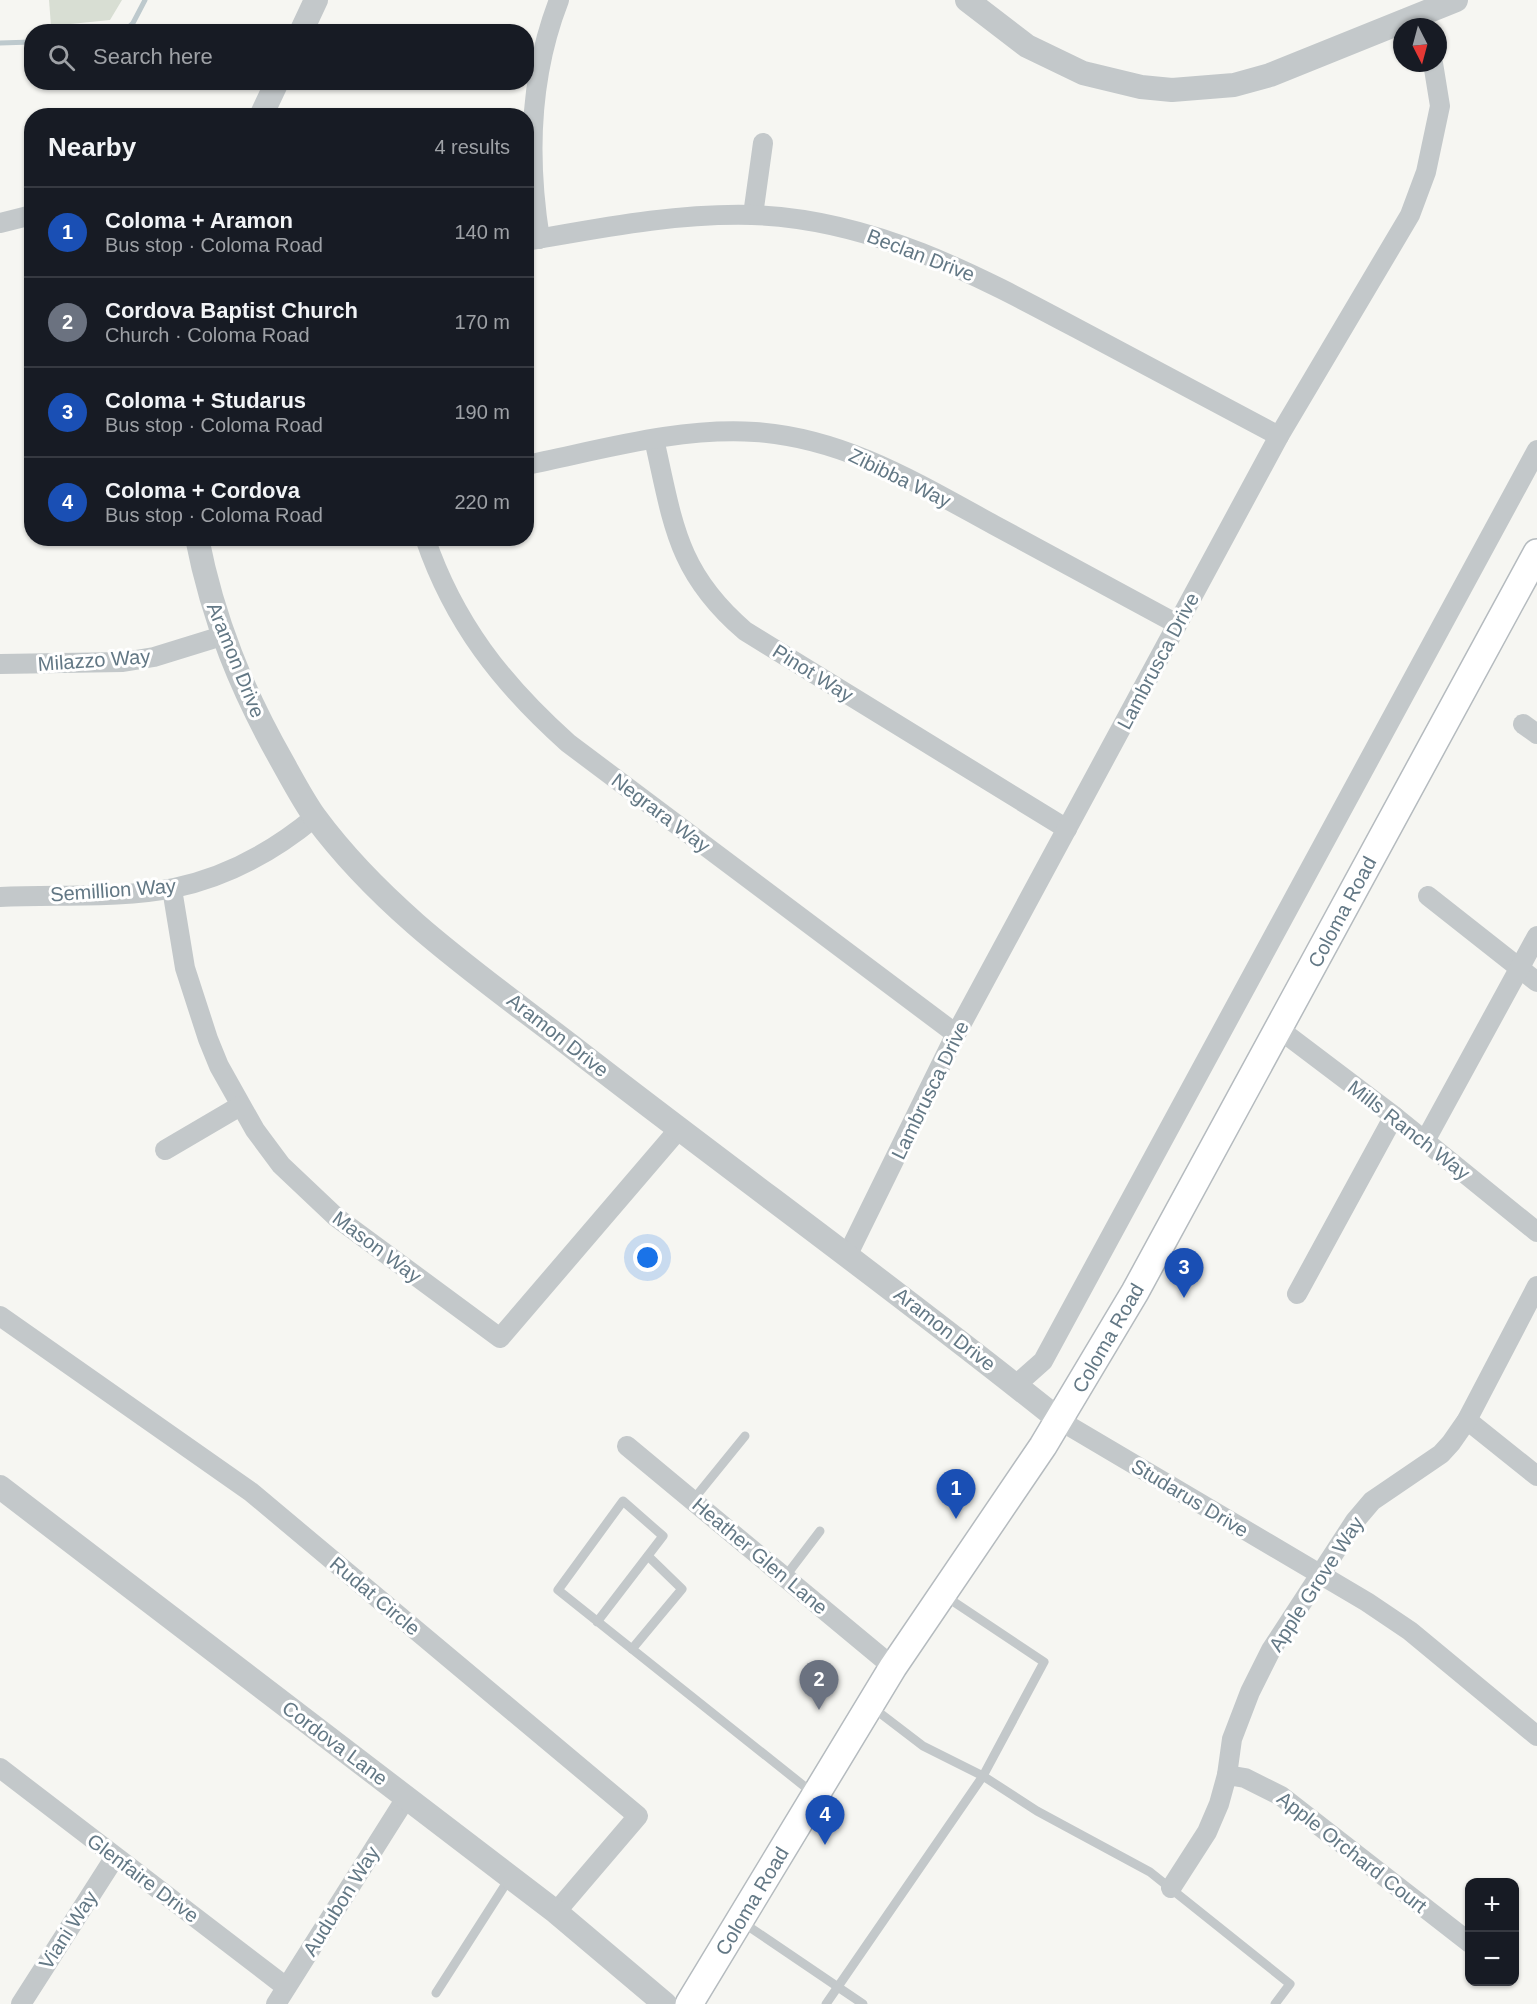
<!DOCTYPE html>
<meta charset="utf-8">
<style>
:root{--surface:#171b24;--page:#242831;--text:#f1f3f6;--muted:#9ea1a6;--line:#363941;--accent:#ec421c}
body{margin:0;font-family:Helvetica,sans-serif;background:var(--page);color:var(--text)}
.controls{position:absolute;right:18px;bottom:18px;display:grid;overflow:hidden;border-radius:12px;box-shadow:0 2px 4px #0004}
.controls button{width:54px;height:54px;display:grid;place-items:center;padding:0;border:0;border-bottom:2px solid var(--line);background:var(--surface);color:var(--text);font:30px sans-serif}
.compass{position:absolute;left:1393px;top:18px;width:54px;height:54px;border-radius:50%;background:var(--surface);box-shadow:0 2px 4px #0004;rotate:174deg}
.you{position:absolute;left:648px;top:1258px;width:21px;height:21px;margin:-15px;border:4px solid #fff;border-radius:50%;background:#1a73e8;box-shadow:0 0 0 9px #1a73e833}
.badge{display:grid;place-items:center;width:39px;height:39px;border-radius:50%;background:var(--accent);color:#fff;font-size:20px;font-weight:700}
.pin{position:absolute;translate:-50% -50px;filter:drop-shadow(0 2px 3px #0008)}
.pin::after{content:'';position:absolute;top:32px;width:21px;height:18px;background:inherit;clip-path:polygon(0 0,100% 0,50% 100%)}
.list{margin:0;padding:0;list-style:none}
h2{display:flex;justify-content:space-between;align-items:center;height:78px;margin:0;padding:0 24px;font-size:26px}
h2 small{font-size:20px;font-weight:400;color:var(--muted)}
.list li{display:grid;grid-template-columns:39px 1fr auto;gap:18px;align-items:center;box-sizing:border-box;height:90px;padding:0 24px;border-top:2px solid var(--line)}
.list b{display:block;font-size:22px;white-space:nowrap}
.list p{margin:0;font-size:20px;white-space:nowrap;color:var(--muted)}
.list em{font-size:20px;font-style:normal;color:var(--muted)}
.icon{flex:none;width:33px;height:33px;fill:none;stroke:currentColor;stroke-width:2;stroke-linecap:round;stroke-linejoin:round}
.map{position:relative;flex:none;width:1537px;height:2004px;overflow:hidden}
.search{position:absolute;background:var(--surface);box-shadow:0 2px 4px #0004;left:24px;top:24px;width:510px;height:66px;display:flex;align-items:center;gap:15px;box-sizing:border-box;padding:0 21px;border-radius:24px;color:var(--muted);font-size:22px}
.panel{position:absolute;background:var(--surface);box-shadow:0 2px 4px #0004;left:24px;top:108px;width:510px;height:438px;border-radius:24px}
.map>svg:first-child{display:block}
</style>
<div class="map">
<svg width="1537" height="2004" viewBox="0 0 1537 2004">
<rect width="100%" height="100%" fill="#f6f6f2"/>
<path fill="#d8ded3" d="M49 0H122L110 20 51 26Z"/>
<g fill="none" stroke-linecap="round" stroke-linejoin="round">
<g stroke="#bdc9cd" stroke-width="5">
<path d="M123 32 133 23 145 0"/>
<path d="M0 43 32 42"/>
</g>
<defs>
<path id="secondary" d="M689 2004 893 1667 1043 1446 1135 1292 1537 553"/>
</defs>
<use href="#secondary" stroke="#b5bbbf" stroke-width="30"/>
<g stroke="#c3c8ca" stroke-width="9">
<path d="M693 1500 745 1436"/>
<path d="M785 1577 820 1531"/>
<path d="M597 1622 663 1536 623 1501 558 1590 814 1794"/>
<path d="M632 1649 682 1589 648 1556"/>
<path d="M872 1707 923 1746 983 1776 1037 1811 1150 1872 1290 1984 1275 2004"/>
<path d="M742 1922 863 2004"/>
<path d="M436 1993 509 1879"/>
<path d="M826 2004 983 1776 1044 1662 945 1596"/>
</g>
<g stroke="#c3c8ca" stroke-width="20">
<path d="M753 215 763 143"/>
<path d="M0 223 32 215"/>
<path d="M540 239C527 158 529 77 559 0"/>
<path d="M526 241C601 228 675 213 752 215 872 219 975 274 1078 329 1145 365 1212 401 1279 436"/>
<path d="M654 439C673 522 676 572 745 631L1067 829"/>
<path d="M526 465C601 450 678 427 755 432 844 438 917 483 994 525 1055 558 1116 591 1177 624"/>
<path d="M425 538C454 623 502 684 568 743L956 1034"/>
<path d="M0 664 123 662 154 657 222 636"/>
<path d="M1523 724 1537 734"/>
<path d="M172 889 185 968 208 1039 219 1066 255 1130 281 1165 336 1217 500 1338 679 1129"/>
<path d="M1428 896 1537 982"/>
<path d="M0 897C56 894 119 899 174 888 227 877 274 851 315 817"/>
<path d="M1279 1029 1394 1116 1537 1232"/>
<path d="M1425 1141 1537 936"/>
<path d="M165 1150 240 1106"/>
<path d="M848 1254 956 1034 1279 436 1410 215 1426 172 1440 106 1433 63"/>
<path d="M1297 1294 1394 1116"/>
<path d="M0 1316 251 1492 638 1816 556 1912"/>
<path d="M1016 1385 1043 1361 1537 450"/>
<path d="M1059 1420 1367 1602 1410 1631 1537 1736"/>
<path d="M1467 1420 1537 1476"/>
<path d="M627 1446 893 1667"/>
<path d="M0 1768 286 1987"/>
<path d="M1227 1775 1245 1778 1281 1796 1470 1943"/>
<path d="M1171 1888 1207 1832 1219 1804 1227 1775 1232 1739 1250 1692 1271 1650 1355 1521 1372 1501 1441 1454 1451 1443 1467 1420 1537 1286"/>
<path d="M21 2004 115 1857"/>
<path d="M276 2004 406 1798"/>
</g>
<g stroke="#c3c8ca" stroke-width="24">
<path d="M967 0 1027 46 1083 73 1141 87 1172 90 1234 85 1270 75 1456 0"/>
<path d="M301 32 316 0"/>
<path d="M261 116 277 82"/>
<path d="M197 538C213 620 242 691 283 763 293 781 303 800 315 817 385 912 483 978 575 1049 736 1174 901 1293 1059 1420"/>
<path d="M0 1487 556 1912 665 2004"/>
</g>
<use href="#secondary" stroke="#fff" stroke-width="27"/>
</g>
<g text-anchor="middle" stroke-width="6" stroke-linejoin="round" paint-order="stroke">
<g font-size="20" fill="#637885" stroke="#fff">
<text transform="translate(921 255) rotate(21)" y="7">Beclan Drive</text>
<text transform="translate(900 478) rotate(26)" y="7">Zibibba Way</text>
<text transform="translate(94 660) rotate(-4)" y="7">Milazzo Way</text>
<text transform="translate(236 660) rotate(68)" y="7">Aramon Drive</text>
<text transform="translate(1158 661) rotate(-62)" y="7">Lambrusca Drive</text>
<text transform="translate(813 673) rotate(32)" y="7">Pinot Way</text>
<text transform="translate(661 813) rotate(37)" y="7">Negrara Way</text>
<text transform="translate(113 890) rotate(-4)" y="7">Semillion Way</text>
<text transform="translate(1342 912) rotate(-62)" y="7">Coloma Road</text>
<text transform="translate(558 1035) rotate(38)" y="7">Aramon Drive</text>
<text transform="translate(930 1090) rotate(-64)" y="7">Lambrusca Drive</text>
<text transform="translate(1409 1130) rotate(38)" y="7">Mills Ranch Way</text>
<text transform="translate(377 1247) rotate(37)" y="7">Mason Way</text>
<text transform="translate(945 1329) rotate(38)" y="7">Aramon Drive</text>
<text transform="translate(1108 1338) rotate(-60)" y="7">Coloma Road</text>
<text transform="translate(1190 1498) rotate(31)" y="7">Studarus Drive</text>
<text transform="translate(760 1556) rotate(40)" y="7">Heather Glen Lane</text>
<text transform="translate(1316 1584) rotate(-57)" y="7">Apple Grove Way</text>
<text transform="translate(375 1596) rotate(40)" y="7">Rudat Circle</text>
<text transform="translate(335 1743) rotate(37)" y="7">Cordova Lane</text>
<text transform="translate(1352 1852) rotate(38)" y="7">Apple Orchard Court</text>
<text transform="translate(143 1878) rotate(37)" y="7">Glenfaire Drive</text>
<text transform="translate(341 1901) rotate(-58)" y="7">Audubon Way</text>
<text transform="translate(752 1901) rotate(-59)" y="7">Coloma Road</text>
<text transform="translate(68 1930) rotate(-57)" y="7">Viani Way</text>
</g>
</g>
</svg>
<div class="controls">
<button>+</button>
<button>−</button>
</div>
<svg class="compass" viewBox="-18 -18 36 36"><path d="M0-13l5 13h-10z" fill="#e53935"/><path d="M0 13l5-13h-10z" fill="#9ea1a6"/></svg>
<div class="you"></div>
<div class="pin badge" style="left:956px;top:1519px;background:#1a4fb4">1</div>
<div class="pin badge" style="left:819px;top:1710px;background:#6b7280">2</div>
<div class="pin badge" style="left:1184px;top:1298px;background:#1a4fb4">3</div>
<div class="pin badge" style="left:825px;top:1845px;background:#1a4fb4">4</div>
<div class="search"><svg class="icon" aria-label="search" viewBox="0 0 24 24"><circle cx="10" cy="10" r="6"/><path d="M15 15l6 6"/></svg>Search here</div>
<section class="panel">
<h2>Nearby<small>4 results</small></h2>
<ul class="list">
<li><span class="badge" style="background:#1a4fb4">1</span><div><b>Coloma + Aramon</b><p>Bus stop · Coloma Road</p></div><em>140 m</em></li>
<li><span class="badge" style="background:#6b7280">2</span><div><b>Cordova Baptist Church</b><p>Church · Coloma Road</p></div><em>170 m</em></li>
<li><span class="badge" style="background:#1a4fb4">3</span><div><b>Coloma + Studarus</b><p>Bus stop · Coloma Road</p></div><em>190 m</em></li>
<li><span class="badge" style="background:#1a4fb4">4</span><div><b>Coloma + Cordova</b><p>Bus stop · Coloma Road</p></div><em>220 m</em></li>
</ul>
</section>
</div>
